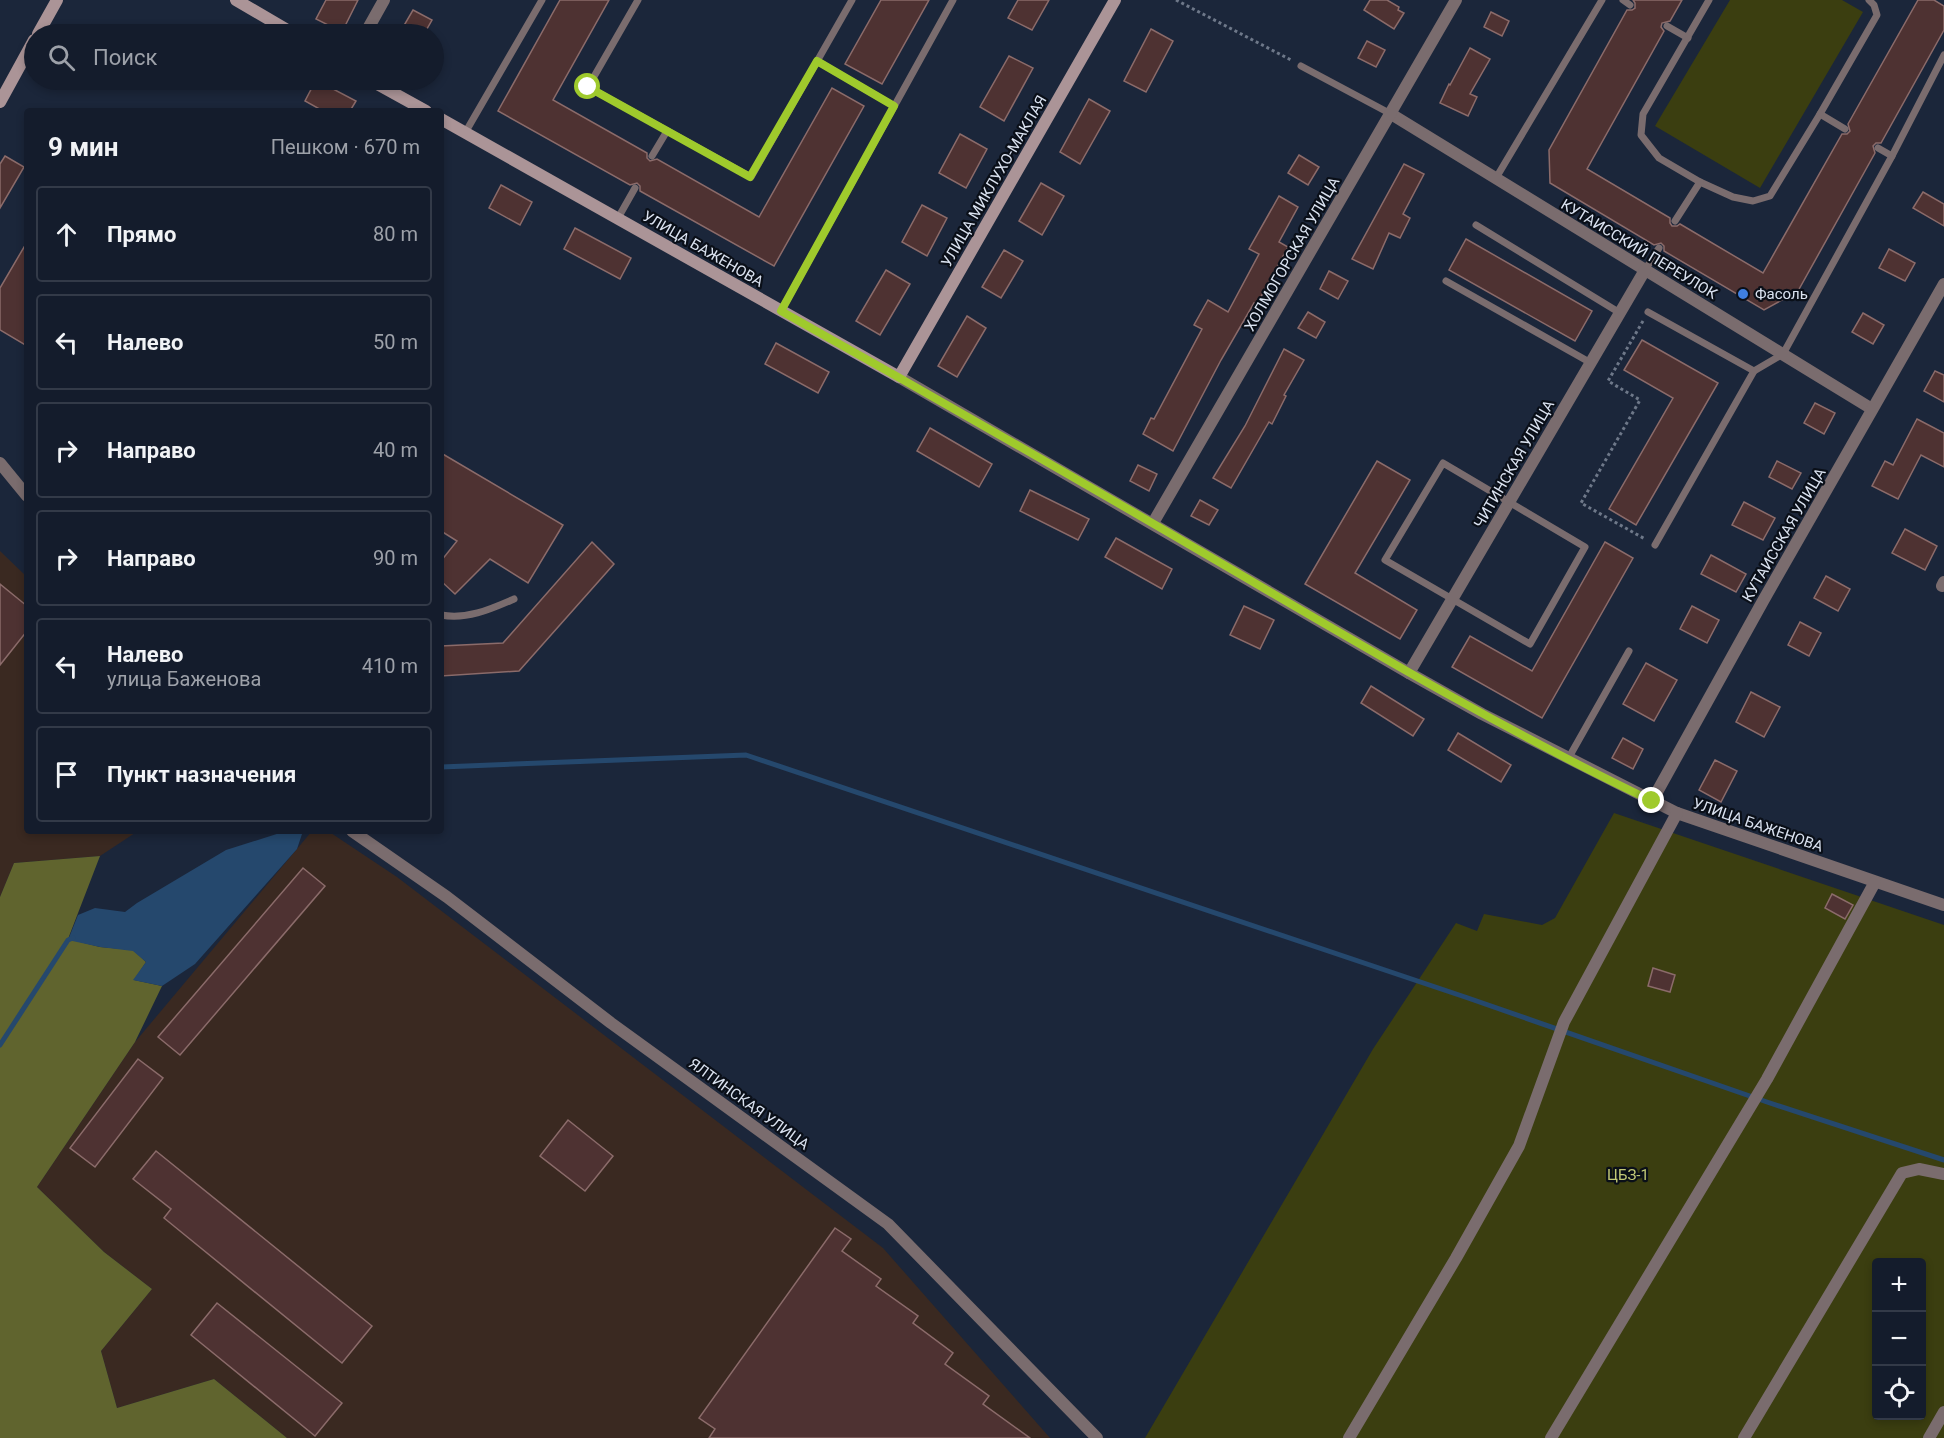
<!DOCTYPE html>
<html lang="ru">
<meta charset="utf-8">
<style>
:root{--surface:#141c2c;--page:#1d2534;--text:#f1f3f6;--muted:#9da1a9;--line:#333a48}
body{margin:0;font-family:Roboto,sans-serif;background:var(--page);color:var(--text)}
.controls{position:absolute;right:18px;bottom:18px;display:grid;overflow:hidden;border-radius:6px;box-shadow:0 3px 9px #0003}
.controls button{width:54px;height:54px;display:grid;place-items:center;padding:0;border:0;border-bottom:2px solid var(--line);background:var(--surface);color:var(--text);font:30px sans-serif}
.stop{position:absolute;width:18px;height:18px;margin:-14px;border:4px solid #9fca2c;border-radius:50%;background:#fff}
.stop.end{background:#9fca2c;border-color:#fff;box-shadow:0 2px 6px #0008}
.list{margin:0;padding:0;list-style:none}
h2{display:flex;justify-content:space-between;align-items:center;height:78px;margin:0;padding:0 24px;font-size:26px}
h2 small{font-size:20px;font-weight:400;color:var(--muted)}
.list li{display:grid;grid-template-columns:39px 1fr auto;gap:18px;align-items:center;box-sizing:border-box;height:96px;margin:0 12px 12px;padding:0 12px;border:2px solid var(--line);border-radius:6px}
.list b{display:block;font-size:22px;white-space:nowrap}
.list p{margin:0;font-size:20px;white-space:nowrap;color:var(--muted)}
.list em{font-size:20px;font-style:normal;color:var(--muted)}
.icon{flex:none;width:33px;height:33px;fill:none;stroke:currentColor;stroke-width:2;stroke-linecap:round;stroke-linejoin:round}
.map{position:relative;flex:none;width:1944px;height:1438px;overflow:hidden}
.search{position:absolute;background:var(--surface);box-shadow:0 3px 9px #0003;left:24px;top:24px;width:420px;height:66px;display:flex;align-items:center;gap:15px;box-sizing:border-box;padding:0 21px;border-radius:33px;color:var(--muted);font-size:22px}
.panel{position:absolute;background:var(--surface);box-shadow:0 3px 9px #0003;left:24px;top:108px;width:420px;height:726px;border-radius:6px}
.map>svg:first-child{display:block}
</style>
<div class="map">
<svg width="1944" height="1438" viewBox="0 0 1944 1438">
<rect width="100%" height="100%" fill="#1b263a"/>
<g fill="#3a2921">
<path d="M0 551 27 577V831H138L100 856 14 863 0 897Z"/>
<path d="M312 831H328L397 877 883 1248 1050 1438H287L214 1379 117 1408 101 1351 152 1289 104 1252 37 1187 135 1042Z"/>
</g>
<g fill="#3b3e10" fill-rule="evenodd">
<path d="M1730 0H1842L1863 12 1760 188 1655 126Z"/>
<path d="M1614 813 1944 925V1438H1145L1373 1049 1456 923 1477 931 1484 914 1542 925 1555 918ZM1876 1262H1922V1416H1876Z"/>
</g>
<path fill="#60642e" d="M100 856 68 939 100 947 133 950 146 962 134 980 162 986 135 1042 37 1187 104 1252 152 1289 101 1351 117 1408 214 1379 287 1438H0V897L14 863Z"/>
<path fill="#25486d" d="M286 831H303L297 849 195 964 162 986 133 980 146 962 133 951 100 947 68 940 78 915 95 908 125 912 137 903 226 850Z"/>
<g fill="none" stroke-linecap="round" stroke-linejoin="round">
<g stroke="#25486d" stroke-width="5">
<path d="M441 767 746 755 1468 998 1767 1102 1944 1160"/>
<path d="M0 1045 68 940 73 938"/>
</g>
</g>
<g fill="#4e3232" stroke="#8b6b6a" stroke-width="1.5">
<path d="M326 0H358L342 32 316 19Z"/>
<path d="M560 0H609L553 100 647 153V158L650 161 657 159 759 217 832 88 864 106 774 266 640 191V186L637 183 630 185 498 111Z"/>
<path d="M881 0H929L882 84 845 64Z"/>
<path d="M1018 0H1049L1032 30 1008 18Z"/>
<path d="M1370 0H1387L1399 7 1398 10 1404 13 1394 29 1364 10Z"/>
<path d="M1633 0H1682L1670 21 1662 23 1661 27 1664 31 1587 169 1670 218V223L1672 226H1677L1680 224 1763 273 1842 134H1847L1850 131 1848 124 1918 0H1934L1944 6V30L1881 143H1876L1873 146 1875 153 1798 291 1764 310 1664 251V246L1661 243 1654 245 1550 183 1549 150 1627 10H1632L1635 8V3Z"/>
<path d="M413 10 432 20 424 34H399Z"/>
<path d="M1491 12 1509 21 1502 36 1484 27Z"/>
<path d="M1151 29 1173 41 1146 92 1124 81Z"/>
<path d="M1367 41 1385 50 1376 67 1358 58Z"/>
<path d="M1470 48 1490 59 1470 94 1477 97 1468 116 1440 103 1449 84 1450 85Z"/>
<path d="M1009 56 1033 68 1004 121 980 107Z"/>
<path d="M316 80 356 101 350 111H323L305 101Z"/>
<path d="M1089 99 1110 111 1080 164 1060 152Z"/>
<path d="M960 134 987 149 966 188 939 173Z"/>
<path d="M1299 155 1319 167 1308 185 1288 173Z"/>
<path d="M5 156 24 167 0 208V164Z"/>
<path d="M1404 164 1424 174 1403 214 1410 218 1400 238 1389 233 1373 269 1352 259Z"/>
<path d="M1041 183 1064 196 1042 235 1019 221Z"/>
<path d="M501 185 532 202 520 225 489 208Z"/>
<path d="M1923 192 1944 204V226L1913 208Z"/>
<path d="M1279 196 1298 207 1279 242 1288 247 1257 304 1254 303 1221 360 1173 451 1143 434 1151 418 1154 419 1202 329 1194 325 1208 300 1228 312 1259 254 1249 249Z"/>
<path d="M922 205 947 218 927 256 902 242Z"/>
<path d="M575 228 631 258 620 279 564 249Z"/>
<path d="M1466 239 1592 311 1575 341 1449 270Z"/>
<path d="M27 242V346L0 330V288Z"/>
<path d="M1889 249 1915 263 1905 281 1879 268Z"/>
<path d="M1004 250 1023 261 1001 298 982 287Z"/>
<path d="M886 270 910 284 880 335 856 321Z"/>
<path d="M1329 271 1348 281 1338 299 1320 289Z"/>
<path d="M1308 312 1325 322 1316 338 1298 328Z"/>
<path d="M1863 313 1884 325 1873 344 1852 332Z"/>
<path d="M967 316 986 328 957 377 938 366Z"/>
<path d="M1642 340 1718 383 1636 525 1609 509 1673 398 1624 370Z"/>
<path d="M776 343 829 372 818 393 765 364Z"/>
<path d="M1284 349 1304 360 1284 395 1286 396 1272 424 1269 422 1231 488 1213 478 1245 426Z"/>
<path d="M1935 371 1944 375V402L1924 391Z"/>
<path d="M1815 403 1835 413 1824 434 1804 423Z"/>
<path d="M1917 419 1944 433V467L1921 455 1898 499 1872 486 1885 461 1893 465Z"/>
<path d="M930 428 992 464 979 487 917 451Z"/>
<path d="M441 453 563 525 528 583 490 559 455 594 441 581V561L457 541 441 531Z"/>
<path d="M1377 461 1410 480 1355 573 1417 610 1400 639 1305 584Z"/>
<path d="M1777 461 1801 473 1792 489 1769 477Z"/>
<path d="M1138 465 1157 474 1149 491 1130 481Z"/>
<path d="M1030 490 1089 519 1078 540 1020 511Z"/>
<path d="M1200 500 1218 510 1209 525 1191 516Z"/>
<path d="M1744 502 1775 518 1763 540 1732 525Z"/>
<path d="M1905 529 1937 546 1925 570 1892 553Z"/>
<path d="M1116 538 1172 569 1162 589 1105 557Z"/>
<path d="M592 542 614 564 519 671 441 676V646L503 643Z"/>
<path d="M1605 542 1633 558 1542 718 1452 667 1470 636 1532 671Z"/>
<path d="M1711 555 1746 574 1736 592 1701 574Z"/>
<path d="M1826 576 1850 589 1838 611 1814 598Z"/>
<path d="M0 584 27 606V631L0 665Z"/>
<path d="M1244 606 1274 620 1260 649 1230 635Z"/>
<path d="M1692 606 1719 620 1707 643 1680 629Z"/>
<path d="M1800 622 1821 633 1809 656 1788 645Z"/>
<path d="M1646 663 1677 680 1654 721 1623 704Z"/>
<path d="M1371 686 1424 719 1413 736 1361 703Z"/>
<path d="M1751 692 1780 707 1764 737 1736 722Z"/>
<path d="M1458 733 1511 765 1501 782 1448 750Z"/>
<path d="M1623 738 1643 749 1633 769 1612 758Z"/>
<path d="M1715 760 1737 771 1721 802 1699 790Z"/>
<path d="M303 868 325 886 180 1055 158 1037Z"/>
<path d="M1832 894 1853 905 1845 919 1825 908Z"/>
<path d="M1653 968 1675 975 1670 992 1648 986Z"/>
<path d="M138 1059 163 1078 95 1167 70 1148Z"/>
<path d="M568 1120 613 1156 585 1191 540 1156Z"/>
<path d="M156 1151 372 1326 342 1363 164 1218 171 1209 133 1179Z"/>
<path d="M835 1228 851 1239 842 1251 881 1279 876 1286 918 1316 913 1323 953 1353 945 1364 989 1396 983 1404 1030 1438H709L715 1429 699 1418Z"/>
<path d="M217 1303 342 1403 315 1436 191 1335Z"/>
</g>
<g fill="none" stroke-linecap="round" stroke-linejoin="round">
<g stroke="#6e7889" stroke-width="3" stroke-dasharray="3 3" stroke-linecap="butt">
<path d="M1176 0 1291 60"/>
<path d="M1643 321 1608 381 1640 400 1581 503 1645 539"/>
</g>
<g stroke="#7a6c6e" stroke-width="7">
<path d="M638 0 588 87 751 177 852 0"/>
<path d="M1623 0 1630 5"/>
<path d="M1709 0 1643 114 1641 135 1659 158 1700 182 1733 197 1753 201 1770 196 1820 114 1877 15 1874 5 1869 0"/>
<path d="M1667 26 1688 38"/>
<path d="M817 61 894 106"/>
<path d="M1301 66 1391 114"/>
<path d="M1820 114 1845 129"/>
<path d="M465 133 542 0"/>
<path d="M1878 148 1892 156"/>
<path d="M652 156 667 131"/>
<path d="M1496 178 1602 0"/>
<path d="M618 218 635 188"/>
<path d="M1675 221 1700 182"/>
<path d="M1476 225 1620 313"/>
<path d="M1645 270 1659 248"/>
<path d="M1446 281 1591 363"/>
<path d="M781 311 953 0"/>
<path d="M1648 312 1754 371"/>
<path d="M1443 463 1585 547 1530 644 1385 560Z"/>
<path d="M1655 545 1754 371 1783 354 1892 156 1944 55"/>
<path d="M441 615C467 620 491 609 514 599"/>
<path d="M1568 759 1629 651"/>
</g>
<g stroke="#7a6c6e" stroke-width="12">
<path d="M365 34 384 0"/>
<path d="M1391 114 1872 409"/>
<path d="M899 377 1409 673 1482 714 1677 813 1944 905"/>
<path d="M0 463 27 496"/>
<path d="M1153 523 1456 0"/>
<path d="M1942 586 1944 582"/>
<path d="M1409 673 1645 270"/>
<path d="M1652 801 1763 601 1944 284"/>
<path d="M352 831 447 897 611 1023 888 1224 1097 1438"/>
<path d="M1349 1438 1456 1258 1519 1146 1564 1022 1677 813"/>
<path d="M1551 1438 1767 1079 1875 882"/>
<path d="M1744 1438 1902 1173 1919 1169 1944 1174"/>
<path d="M1929 1438 1944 1412"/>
</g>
<g stroke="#ab9497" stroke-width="12">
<path d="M236 0 294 34"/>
<path d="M38 34 57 0"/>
<path d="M370 80 426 111"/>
<path d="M0 102 34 40"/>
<path d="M441 119 899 377 1115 0"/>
</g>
</g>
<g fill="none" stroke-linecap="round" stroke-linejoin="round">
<path stroke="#9fca2c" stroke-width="8" d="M588 87 750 177 817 61 894 106 781 311C920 389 1058 468 1195 548 1346 636 1495 726 1652 801"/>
</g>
<circle fill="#3f7fe0" stroke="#0a0f18" stroke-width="2" cx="1743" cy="294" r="6"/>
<g text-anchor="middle" stroke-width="4.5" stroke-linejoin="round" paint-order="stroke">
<g font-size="15" fill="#dbe3f1" stroke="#0a0f18">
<text transform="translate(994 181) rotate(-60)" y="5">УЛИЦА МИКЛУХО-МАКЛАЯ</text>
<text transform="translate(703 249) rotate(30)" y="5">УЛИЦА БАЖЕНОВА</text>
<text transform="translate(1639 249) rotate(31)" y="5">КУТАИССКИЙ ПЕРЕУЛОК</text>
<text transform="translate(1292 254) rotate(-60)" y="5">ХОЛМОГОРСКАЯ УЛИЦА</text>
<text transform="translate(1514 464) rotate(-60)" y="5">ЧИТИНСКАЯ УЛИЦА</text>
<text transform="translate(1784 535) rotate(-60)" y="5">КУТАИССКАЯ УЛИЦА</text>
<text transform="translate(1758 825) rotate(19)" y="5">УЛИЦА БАЖЕНОВА</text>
<text transform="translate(749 1104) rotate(36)" y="5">ЯЛТИНСКАЯ УЛИЦА</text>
</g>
<g font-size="15" fill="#dbe3f1" stroke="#0a0f18" text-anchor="start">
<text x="1755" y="299">Фасоль</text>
</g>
<g font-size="15" fill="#c3ca77" stroke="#0a0f18">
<text x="1628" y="1180">ЦБЗ-1</text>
</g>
</g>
</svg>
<div class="controls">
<button>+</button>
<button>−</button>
<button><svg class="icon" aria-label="locate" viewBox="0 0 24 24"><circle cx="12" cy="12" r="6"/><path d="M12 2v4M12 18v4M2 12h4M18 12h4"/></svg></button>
</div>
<div class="stop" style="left:588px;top:87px"></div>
<div class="stop end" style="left:1652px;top:801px"></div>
<div class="search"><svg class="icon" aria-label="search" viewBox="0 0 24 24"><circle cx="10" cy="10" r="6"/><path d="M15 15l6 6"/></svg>Поиск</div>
<section class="panel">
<h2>9 мин<small>Пешком · 670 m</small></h2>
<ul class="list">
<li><svg class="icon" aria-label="ahead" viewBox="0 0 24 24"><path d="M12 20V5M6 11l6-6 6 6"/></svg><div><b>Прямо</b></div><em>80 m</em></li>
<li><svg class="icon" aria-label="left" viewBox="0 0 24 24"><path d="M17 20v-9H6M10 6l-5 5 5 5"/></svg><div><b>Налево</b></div><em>50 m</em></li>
<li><svg class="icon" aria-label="right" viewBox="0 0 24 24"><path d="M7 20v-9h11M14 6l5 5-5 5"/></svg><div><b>Направо</b></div><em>40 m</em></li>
<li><svg class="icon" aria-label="right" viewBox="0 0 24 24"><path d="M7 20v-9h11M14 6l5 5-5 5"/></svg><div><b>Направо</b></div><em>90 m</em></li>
<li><svg class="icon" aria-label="left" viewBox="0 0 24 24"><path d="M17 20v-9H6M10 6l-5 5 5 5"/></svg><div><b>Налево</b><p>улица Баженова</p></div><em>410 m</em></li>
<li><svg class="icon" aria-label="arrive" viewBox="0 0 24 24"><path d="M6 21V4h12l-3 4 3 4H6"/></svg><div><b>Пункт назначения</b></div></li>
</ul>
</section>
</div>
